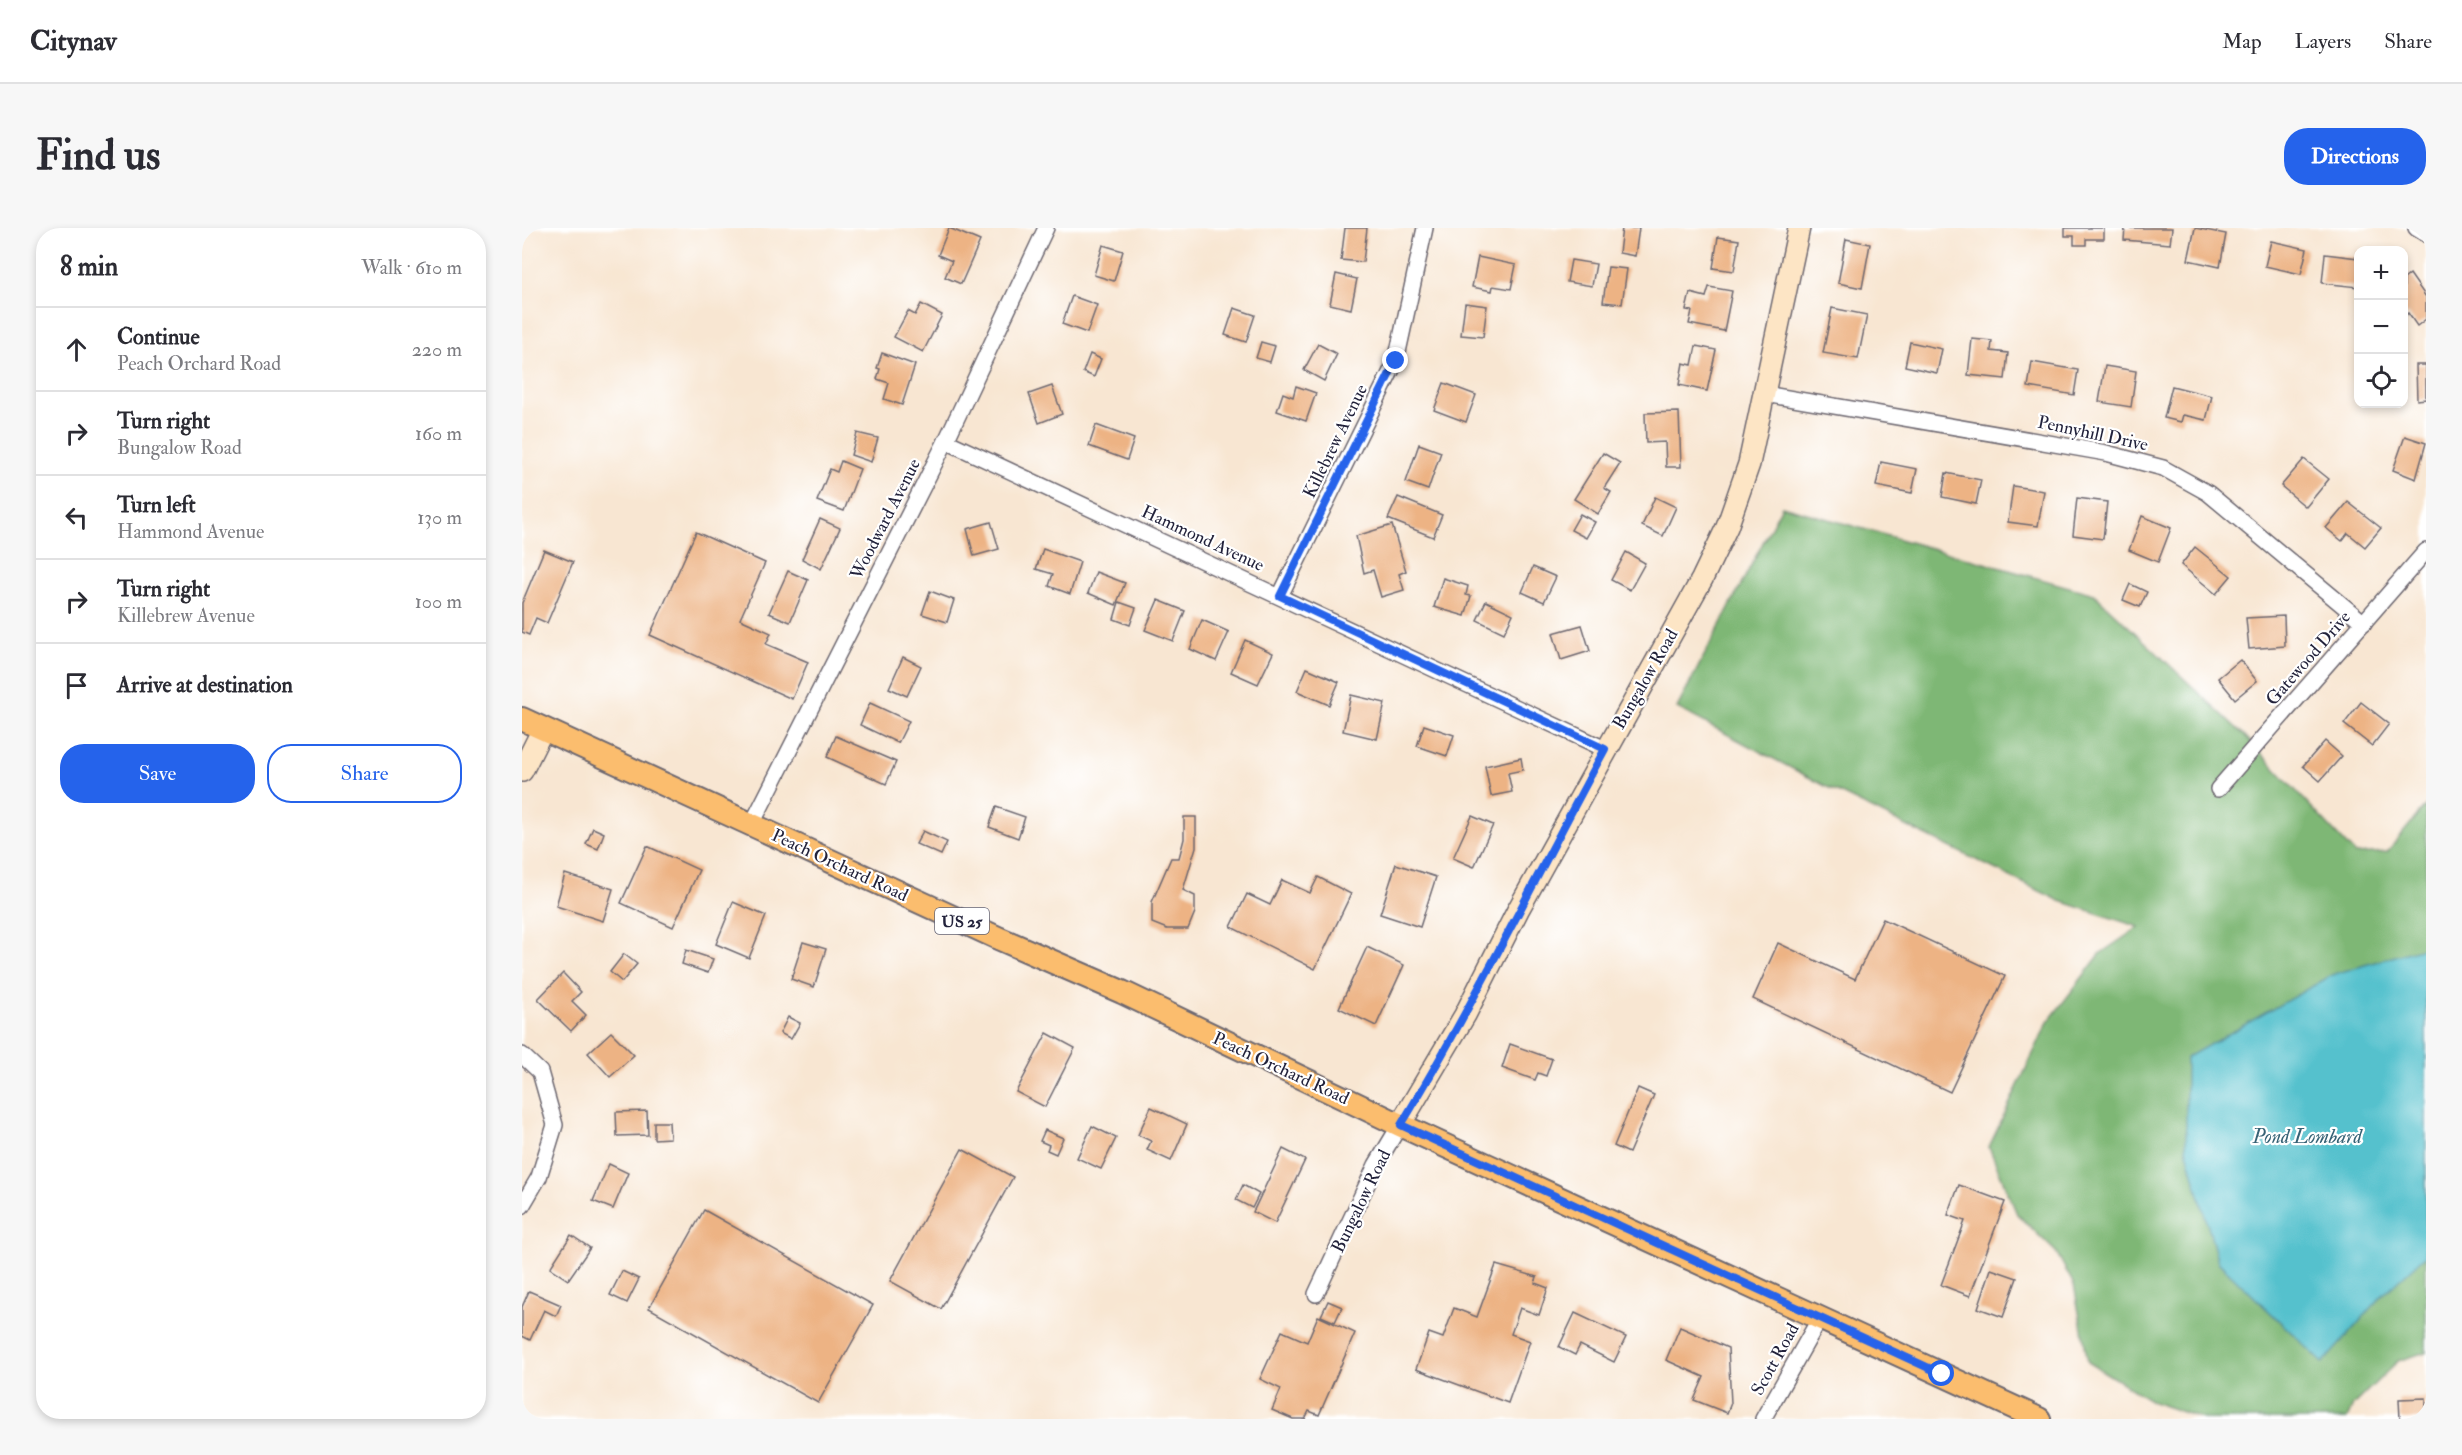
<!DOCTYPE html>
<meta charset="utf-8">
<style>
:root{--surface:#fff;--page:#f7f7f7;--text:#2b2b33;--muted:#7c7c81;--line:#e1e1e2;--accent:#2563eb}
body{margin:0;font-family:"IM FELL Double Pica",serif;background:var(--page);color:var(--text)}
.controls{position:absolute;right:18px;top:18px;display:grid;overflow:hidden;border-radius:12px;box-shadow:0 3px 9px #0003}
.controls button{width:54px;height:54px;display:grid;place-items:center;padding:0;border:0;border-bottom:2px solid var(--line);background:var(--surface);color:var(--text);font:30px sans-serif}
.stop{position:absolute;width:18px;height:18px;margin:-14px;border:4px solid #2563eb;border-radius:50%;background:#fff}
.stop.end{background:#2563eb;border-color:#fff;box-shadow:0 2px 6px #0008}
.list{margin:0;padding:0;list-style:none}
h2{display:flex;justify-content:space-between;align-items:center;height:78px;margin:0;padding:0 24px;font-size:26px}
h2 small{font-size:20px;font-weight:400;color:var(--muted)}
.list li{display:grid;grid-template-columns:39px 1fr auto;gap:18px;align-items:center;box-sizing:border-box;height:84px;padding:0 24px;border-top:2px solid var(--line)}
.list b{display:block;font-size:22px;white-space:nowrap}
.list p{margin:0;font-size:20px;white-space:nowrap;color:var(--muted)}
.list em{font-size:20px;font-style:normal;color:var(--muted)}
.actions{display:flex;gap:12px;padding:18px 24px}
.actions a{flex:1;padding:14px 0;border:2px solid var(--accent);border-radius:24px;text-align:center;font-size:21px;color:var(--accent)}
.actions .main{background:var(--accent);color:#fff}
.icon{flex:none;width:33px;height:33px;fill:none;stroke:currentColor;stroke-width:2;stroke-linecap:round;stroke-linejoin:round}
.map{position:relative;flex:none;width:1904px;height:1191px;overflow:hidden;border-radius:24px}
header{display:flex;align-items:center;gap:36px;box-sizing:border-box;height:84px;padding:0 30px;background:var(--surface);border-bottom:2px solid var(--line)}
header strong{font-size:28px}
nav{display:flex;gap:33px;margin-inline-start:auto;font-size:21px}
.intro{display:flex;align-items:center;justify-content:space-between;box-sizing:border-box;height:144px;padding:0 36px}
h1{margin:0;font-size:42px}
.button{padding:15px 27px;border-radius:24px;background:var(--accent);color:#fff;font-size:21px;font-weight:700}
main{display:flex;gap:36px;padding:0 36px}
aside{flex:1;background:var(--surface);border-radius:24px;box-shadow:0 3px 9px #0003}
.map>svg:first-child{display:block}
</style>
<header>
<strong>Citynav</strong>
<nav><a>Map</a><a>Layers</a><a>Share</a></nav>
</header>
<div class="intro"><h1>Find us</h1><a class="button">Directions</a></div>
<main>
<aside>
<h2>8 min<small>Walk · 610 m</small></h2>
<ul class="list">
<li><svg class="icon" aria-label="ahead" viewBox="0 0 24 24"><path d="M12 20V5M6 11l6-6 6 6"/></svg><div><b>Continue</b><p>Peach Orchard Road</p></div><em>220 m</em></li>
<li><svg class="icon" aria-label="right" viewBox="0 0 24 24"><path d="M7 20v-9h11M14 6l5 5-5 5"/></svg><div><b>Turn right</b><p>Bungalow Road</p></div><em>160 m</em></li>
<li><svg class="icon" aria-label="left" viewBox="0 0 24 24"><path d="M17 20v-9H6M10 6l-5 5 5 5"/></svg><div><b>Turn left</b><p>Hammond Avenue</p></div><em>130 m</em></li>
<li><svg class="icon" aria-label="right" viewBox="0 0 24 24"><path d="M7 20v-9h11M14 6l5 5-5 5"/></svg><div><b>Turn right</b><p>Killebrew Avenue</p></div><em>100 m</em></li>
<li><svg class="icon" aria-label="arrive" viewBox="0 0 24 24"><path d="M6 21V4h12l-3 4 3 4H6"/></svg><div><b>Arrive at destination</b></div></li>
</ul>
<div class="actions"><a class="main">Save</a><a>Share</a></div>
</aside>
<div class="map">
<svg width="1904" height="1191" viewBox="0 0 1904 1191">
<rect width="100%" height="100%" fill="#fff"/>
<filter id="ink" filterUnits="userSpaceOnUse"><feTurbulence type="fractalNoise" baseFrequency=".0167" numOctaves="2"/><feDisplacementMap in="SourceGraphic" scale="12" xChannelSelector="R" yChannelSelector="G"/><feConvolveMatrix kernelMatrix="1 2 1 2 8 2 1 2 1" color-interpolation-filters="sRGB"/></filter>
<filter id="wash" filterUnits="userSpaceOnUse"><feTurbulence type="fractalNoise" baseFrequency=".008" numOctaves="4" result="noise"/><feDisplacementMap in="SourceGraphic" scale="24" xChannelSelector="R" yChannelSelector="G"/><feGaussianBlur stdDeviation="1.35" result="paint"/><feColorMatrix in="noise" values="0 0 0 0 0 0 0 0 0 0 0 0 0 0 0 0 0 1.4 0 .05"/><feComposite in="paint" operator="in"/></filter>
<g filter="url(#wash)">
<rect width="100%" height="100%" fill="#f8e6d2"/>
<path fill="#7eb775" stroke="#506c58" stroke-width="1.5" d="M1260 278 1572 366 1723 508 1833 626 1865 624 1904 577V1124L1876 1133 1831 1177 1825 1191H1681L1631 1174 1566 1134 1552 1057 1534 1024 1495 986 1467 919 1526 794 1579 725 1617 699 1538 673 1309 561 1155 480Z"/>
<path fill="#54c1cd" stroke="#3b7284" stroke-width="1.5" d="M1904 719V1027L1860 1068 1801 1135 1696 1034 1664 920V830L1812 746Z"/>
<g id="blocks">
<g fill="#edb384">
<path d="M427 0 458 13 439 56 423 49 430 33 416 27Z"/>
<path d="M823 0H845L841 34 819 32Z"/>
<path d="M1100 0H1117L1113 28 1097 25Z"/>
<path d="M1543 0H1582V11H1564V17H1552V8H1543Z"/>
<path d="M1603 0H1650L1648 16 1602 12Z"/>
<path d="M1673 0 1704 6 1698 39 1666 32Z"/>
<path d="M1196 9 1217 12 1212 43 1191 40Z"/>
<path d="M1324 11 1348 16 1340 60 1316 55Z"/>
<path d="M1749 13 1785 21 1779 46 1743 38Z"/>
<path d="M581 17 601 23 592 53 572 47Z"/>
<path d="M1803 26 1836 30V59L1800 55Z"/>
<path d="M956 29 994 37 989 61 971 58 970 63 950 59Z"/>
<path d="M1049 32 1074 36 1070 58 1045 54Z"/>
<path d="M1086 39 1105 41 1100 76 1081 74Z"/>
<path d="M814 46 835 51 829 81 808 76Z"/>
<path d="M1888 46 1904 69V91L1895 98 1886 85 1882 89V51Z"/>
<path d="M1187 59 1210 63 1202 103 1167 96 1170 83 1164 82 1168 65 1184 69Z"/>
<path d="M550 68 575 77 565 105 540 96Z"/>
<path d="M943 75 965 78 961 109 939 107Z"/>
<path d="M399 76 420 87 401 124 372 109 386 83 393 87Z"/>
<path d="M712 80 733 87 724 114 703 107Z"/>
<path d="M1310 80 1345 87 1336 131 1301 125Z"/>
<path d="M1450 111 1470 113 1469 123 1486 125 1483 151 1446 147Z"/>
<path d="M739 114 753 118 748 134 734 130Z"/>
<path d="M1388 114 1420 121 1415 145 1383 138Z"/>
<path d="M796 116 815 126 802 153 782 142Z"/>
<path d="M1174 118 1194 122 1185 163 1157 157 1161 135 1170 137Z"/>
<path d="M360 125 393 137 380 177 362 171 367 155 355 151 358 141 355 140Z"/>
<path d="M568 126 579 131 572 149 561 144Z"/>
<path d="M1510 134 1556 142 1552 167 1506 159Z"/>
<path d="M1894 137H1904V171L1895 172Z"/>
<path d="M1583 138 1614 143 1609 179 1577 174Z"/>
<path d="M922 155 954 167 944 194 912 182Z"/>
<path d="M530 158 540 186 517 195 507 166Z"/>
<path d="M774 158 794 165 784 193 755 183 761 165 771 169Z"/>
<path d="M1650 158 1690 168 1684 192 1661 187 1659 194 1642 190Z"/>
<path d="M1157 184 1159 239H1144L1143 214 1124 215 1123 185Z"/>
<path d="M574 197 612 211 605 232 567 218Z"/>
<path d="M335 205 356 210 349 234 329 227Z"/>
<path d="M1883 208 1904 215 1894 251 1871 242Z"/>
<path d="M897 216 919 224 906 262 884 254Z"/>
<path d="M1081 225 1098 235 1082 260 1089 264 1076 286 1052 271Z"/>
<path d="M1782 231 1807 251 1784 279 1759 258Z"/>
<path d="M319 233 338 241 322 283 295 273 308 241 315 244Z"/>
<path d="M1359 234 1395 241 1390 265 1354 258Z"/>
<path d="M1424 245 1459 252 1454 276 1420 269Z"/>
<path d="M1491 258 1522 263 1516 298 1486 294Z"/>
<path d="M876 269 920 287 911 309 866 291Z"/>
<path d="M1133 269 1154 279 1141 308 1120 298Z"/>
<path d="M1555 270 1585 274 1581 311 1551 307Z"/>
<path d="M1826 274 1859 300 1843 319 1826 305 1820 313 1804 300Z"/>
<path d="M1058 286 1073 294 1064 310 1049 302Z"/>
<path d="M1620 288 1649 300 1636 334 1607 322Z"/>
<path d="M298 291 318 300 299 341 280 331Z"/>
<path d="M469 294 477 321 452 328 445 301Z"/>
<path d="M870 297 884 343 877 346 882 362 859 369 851 342 842 345 834 308Z"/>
<path d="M174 304 243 335 218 391 249 405 244 416 286 434 270 471 128 407Z"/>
<path d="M1673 319 1709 348 1694 366 1659 337Z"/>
<path d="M521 321 558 334 548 366 527 358 531 346 514 341Z"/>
<path d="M22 322 51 334 25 395 14 390 7 407 0 404V375Z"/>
<path d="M1104 324 1123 335 1108 362 1089 352Z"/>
<path d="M1011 339 1034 349 1022 374 1000 364Z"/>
<path d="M266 343 286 352 268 394 247 385Z"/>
<path d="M574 344 603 355 594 377 566 365Z"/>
<path d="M921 350 946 358 944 367 949 368 943 388 912 379Z"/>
<path d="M1608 356 1625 364 1618 379 1601 372Z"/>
<path d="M408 363 432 372 425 394 400 386Z"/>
<path d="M636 372 663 383 651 413 623 402Z"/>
<path d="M964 373 991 386 982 405 955 392Z"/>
<path d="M597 374 614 380 608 397 592 391Z"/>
<path d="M1762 388 1763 418 1727 421 1724 390Z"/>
<path d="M680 392 707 404 694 433 668 421Z"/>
<path d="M1060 397 1068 423 1039 432 1031 405Z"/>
<path d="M723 412 751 425 736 456 709 444Z"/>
<path d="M381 429 399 438 385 468 367 460Z"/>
<path d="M1718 432 1735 453 1713 471 1696 450Z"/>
<path d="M785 440 817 454 807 477 775 463Z"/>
<path d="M829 467 863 475 855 511 821 503Z"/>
<path d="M1839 474 1867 496 1850 518 1822 496Z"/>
<path d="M348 475 387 493 376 515 338 497Z"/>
<path d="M902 497 932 507 925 528 895 518Z"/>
<path d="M314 508 374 534 364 556 305 529Z"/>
<path d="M1803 513 1820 528 1798 553 1781 538Z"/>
<path d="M999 530 1001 542 986 545 990 564 969 568 963 538Z"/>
<path d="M474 579 503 589 496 610 467 599Z"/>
<path d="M950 588 971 597 952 639 931 630Z"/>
<path d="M662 589H674V619L661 662 673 668V684L666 701H645L630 695V674L649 630H657L662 611Z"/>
<path d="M71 600 82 605 76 621 64 616Z"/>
<path d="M401 603 425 614 419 627 394 616Z"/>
<path d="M125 618 177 642 151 699 99 675Z"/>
<path d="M874 636 914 649 898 699 858 686Z"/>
<path d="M43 646 91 661 81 693 34 678Z"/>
<path d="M796 649 829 666 793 741 709 699 725 666 748 677 760 652 788 665Z"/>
<path d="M211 674 244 688 227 730 194 716Z"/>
<path d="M1361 691 1483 748 1428 864 1231 771 1256 715 1333 751Z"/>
<path d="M281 714 304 721 292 759 269 751Z"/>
<path d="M845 719 882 737 854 798 817 780Z"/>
<path d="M164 722 191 731 186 745 160 736Z"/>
<path d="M102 726 115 736 100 754 88 744Z"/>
<path d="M41 745 59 764 50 773 64 787 49 803 16 771Z"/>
<path d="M266 789 278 795 269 811 258 805Z"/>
<path d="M89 804 112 827 88 849 66 825Z"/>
<path d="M525 805 553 820 523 879 494 864Z"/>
<path d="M988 816 1030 831 1024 848 1016 845 1013 852 980 840Z"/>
<path d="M1116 860 1132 867 1107 925 1092 918Z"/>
<path d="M629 879 665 896 649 933 625 922 629 913 616 907Z"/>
<path d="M125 883 126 907 95 908 94 884Z"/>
<path d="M132 894H147L148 910 132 911Z"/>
<path d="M570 898 594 910 579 941 555 930Z"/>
<path d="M523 902 541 910 534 926 525 922 527 917 518 913Z"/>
<path d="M440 921 491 949 419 1081 368 1053Z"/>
<path d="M761 921 783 932 753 995 731 984Z"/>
<path d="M87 936 106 945 91 981 71 973Z"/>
<path d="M721 957 737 966 730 980 714 972Z"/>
<path d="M1437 957 1483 974 1448 1068 1419 1057 1443 993 1426 987Z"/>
<path d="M182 982 351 1077 296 1175 127 1080Z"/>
<path d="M49 1007 68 1020 46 1052 28 1040Z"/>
<path d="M974 1037 1015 1049 1013 1055 1026 1060 1017 1087 998 1080 989 1106 1008 1113 986 1175 894 1141 907 1105 921 1110 932 1080 955 1089Z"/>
<path d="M1469 1041 1495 1050 1481 1089 1456 1080Z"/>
<path d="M100 1043 117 1051 105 1075 88 1067Z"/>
<path d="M7 1063 39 1077 34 1088 22 1082 8 1112 0 1108V1079Z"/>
<path d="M806 1073 820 1079 813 1094 799 1088Z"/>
<path d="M1053 1085 1104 1109 1092 1134 1058 1117 1053 1127 1037 1119Z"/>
<path d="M796 1088 833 1105 797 1187 787 1183 783 1191H771L750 1182 759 1161 738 1151 760 1103 785 1114Z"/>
<path d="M1158 1099 1206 1120 1209 1175 1205 1185 1172 1172 1182 1149 1144 1132Z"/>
<path d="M1904 1170V1191H1878L1877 1171Z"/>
</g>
</g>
</g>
<g filter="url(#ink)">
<use href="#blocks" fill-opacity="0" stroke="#6d6770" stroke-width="1.5"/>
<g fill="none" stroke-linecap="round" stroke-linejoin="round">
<defs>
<g id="street">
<path d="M1894 0 1904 6"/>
<path d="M1243 166 1584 225 1641 240 1686 265 1842 395"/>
<path d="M424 213 1083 521"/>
<path d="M758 368 874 133 903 0"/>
<path d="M1696 561 1904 323"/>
<path d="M230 596 424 213 524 0"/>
<path d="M0 827 18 844 33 897 17 949 0 978"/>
<path d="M794 1066 854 937 878 897"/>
<path d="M1241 1191 1298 1090"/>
</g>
<g id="secondary">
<path d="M0 543 21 501"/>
<path d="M878 897 943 787 996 682 1180 351 1205 299 1227 236 1277 0"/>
</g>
<path id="primary" d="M0 491 476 710 600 764 878 897 1517 1191"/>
</defs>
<use href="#street" stroke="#6d6770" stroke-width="18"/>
<use href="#secondary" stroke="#6d6770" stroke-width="24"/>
<use href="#primary" stroke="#6d6770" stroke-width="26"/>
<use href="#street" stroke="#fff" stroke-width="15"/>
<use href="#secondary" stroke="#fde5c5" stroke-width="21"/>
<use href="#primary" stroke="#fbbd6e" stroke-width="22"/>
</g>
</g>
<g fill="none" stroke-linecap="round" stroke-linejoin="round" filter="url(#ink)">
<path stroke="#2563eb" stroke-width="8" d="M874 133 758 368 1083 521C1015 646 953 775 879 897L1420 1146"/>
</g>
<g text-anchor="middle" stroke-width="4.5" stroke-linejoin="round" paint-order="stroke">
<rect fill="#fff" stroke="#646476" stroke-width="1.5" x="413" y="680" width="54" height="26" rx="4.5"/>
<g font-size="16" font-weight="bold" fill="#22223b">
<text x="440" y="699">US 25</text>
</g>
<g font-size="18" fill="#22223b" stroke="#fff">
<text transform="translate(1571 205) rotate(12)" y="6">Pennyhill Drive</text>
<text transform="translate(813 213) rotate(-64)" y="6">Killebrew Avenue</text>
<text transform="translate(363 291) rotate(-63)" y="6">Woodward Avenue</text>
<text transform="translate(681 310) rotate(25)" y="6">Hammond Avenue</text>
<text transform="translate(1786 430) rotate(-49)" y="6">Gatewood Drive</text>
<text transform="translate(1123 451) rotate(-60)" y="6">Bungalow Road</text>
<text transform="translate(318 637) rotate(25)" y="6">Peach Orchard Road</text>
<text transform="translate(759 840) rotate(25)" y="6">Peach Orchard Road</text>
<text transform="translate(839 973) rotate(-64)" y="6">Bungalow Road</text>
<text transform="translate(1253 1131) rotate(-61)" y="6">Scott Road</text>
</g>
<g font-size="20" font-style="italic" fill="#366275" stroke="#fff">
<text x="1785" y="915">Pond Lombard</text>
</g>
</g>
</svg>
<div class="controls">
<button>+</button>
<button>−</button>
<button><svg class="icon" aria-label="locate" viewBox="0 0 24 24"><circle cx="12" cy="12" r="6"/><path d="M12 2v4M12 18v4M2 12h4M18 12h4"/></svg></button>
</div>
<div class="stop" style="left:1420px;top:1146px"></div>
<div class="stop end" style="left:874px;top:133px"></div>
</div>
</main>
